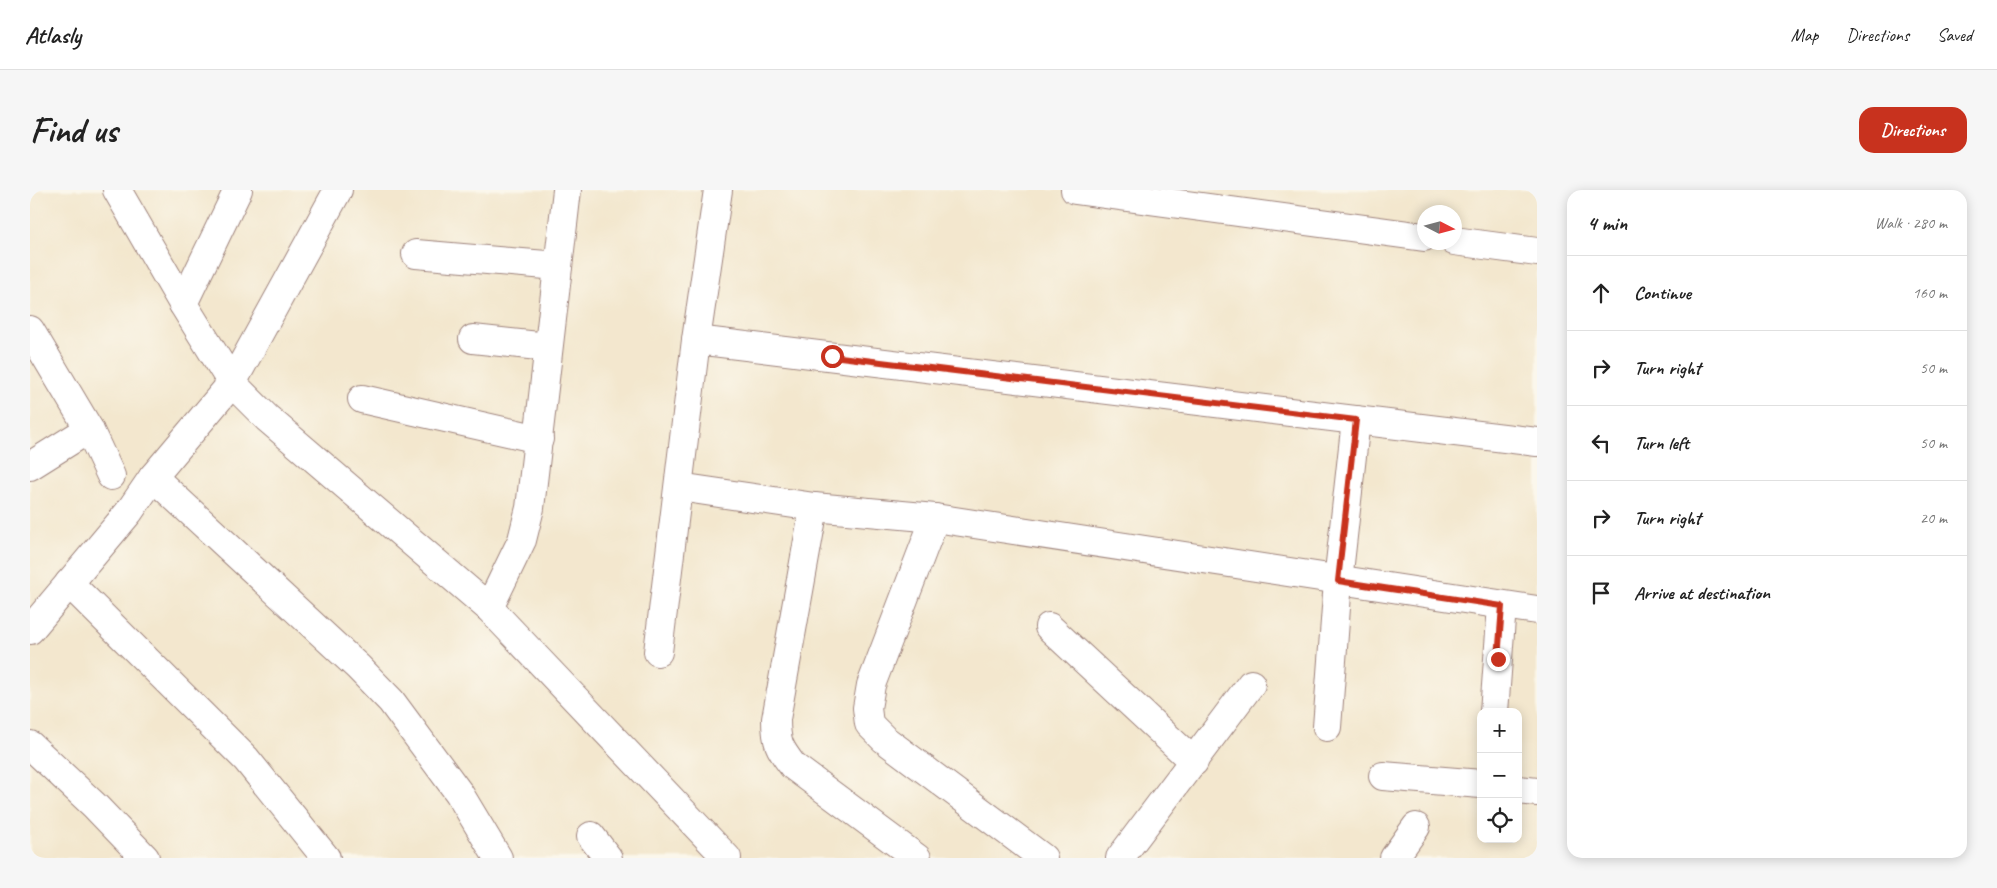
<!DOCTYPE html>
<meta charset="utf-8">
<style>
:root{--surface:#fff;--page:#f6f6f6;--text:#222;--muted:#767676;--line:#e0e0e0;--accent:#c8321e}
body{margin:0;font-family:Caveat,sans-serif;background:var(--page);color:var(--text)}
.controls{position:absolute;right:15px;bottom:15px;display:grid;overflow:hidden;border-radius:10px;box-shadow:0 2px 12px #0003}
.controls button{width:45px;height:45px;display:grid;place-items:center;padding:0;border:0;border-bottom:1px solid var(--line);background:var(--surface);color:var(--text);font:25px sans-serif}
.compass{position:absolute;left:1387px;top:15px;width:45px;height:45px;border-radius:50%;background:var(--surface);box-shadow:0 2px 12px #0003;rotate:96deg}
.stop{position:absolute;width:15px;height:15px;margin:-11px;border:4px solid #c8321e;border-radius:50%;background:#fff}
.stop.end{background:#c8321e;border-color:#fff;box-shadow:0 1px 5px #0008}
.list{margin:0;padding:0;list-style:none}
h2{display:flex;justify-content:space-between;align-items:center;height:65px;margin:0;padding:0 20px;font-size:21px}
h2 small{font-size:16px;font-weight:400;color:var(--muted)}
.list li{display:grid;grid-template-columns:32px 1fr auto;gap:15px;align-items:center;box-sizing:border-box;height:75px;padding:0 20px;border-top:1px solid var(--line)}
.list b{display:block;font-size:19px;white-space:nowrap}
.list em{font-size:16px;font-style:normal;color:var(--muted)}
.icon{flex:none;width:28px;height:28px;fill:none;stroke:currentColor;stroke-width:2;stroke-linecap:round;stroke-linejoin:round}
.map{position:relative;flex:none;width:1507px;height:668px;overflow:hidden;border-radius:15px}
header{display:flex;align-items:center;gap:30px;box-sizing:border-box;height:70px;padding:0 25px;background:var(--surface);border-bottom:1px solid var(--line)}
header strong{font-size:24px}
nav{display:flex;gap:28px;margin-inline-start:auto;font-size:18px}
.intro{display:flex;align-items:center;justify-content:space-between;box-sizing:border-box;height:120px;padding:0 30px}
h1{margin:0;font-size:35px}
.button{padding:12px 22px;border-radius:15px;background:var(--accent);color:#fff;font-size:18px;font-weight:700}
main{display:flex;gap:30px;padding:0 30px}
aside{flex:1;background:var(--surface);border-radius:15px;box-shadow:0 2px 12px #0003}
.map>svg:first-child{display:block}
</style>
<header>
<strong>Atlasly</strong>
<nav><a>Map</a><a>Directions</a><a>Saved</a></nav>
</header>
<div class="intro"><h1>Find us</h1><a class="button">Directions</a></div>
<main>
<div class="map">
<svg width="1507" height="668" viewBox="0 0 1507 668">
<rect width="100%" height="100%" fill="#fbf7ec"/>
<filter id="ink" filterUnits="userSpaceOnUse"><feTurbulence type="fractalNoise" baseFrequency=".02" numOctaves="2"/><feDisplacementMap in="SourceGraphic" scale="10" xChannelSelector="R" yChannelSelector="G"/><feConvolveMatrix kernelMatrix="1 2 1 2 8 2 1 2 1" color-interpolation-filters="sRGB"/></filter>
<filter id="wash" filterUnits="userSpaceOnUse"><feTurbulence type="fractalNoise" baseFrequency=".0096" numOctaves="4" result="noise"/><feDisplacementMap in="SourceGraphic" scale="20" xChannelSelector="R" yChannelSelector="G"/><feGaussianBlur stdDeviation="1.12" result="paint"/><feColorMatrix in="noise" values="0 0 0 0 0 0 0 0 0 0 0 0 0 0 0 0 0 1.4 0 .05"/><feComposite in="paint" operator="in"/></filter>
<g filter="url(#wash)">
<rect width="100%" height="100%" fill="#f3e7ce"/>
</g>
<g filter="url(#ink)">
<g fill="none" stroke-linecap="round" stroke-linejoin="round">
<defs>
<g id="minor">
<path d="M308 0 202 193 237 228 459 418 697 668"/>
<path d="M1045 0 1394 47"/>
<path d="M1424 51 1507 62"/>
<path d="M386 64 528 76"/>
<path d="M153 114 208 0"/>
<path d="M0 140 59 239 81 286"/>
<path d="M443 149 518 157"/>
<path d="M666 150 1507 252"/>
<path d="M332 209 509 249"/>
<path d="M0 276 59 239"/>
<path d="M123 287 328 477 361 511 429 603 468 668"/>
<path d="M649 297 784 317 905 328 1507 420"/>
<path d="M784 317 746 529C746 552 749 558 763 576L887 668"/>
<path d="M905 328 841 495 837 518 839 534 854 549 1013 668"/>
<path d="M39 393 216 569 296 668"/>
<path d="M459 418 492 350 500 318 537 0"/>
<path d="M1019 437 1164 572"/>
<path d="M0 440 99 322 123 287 202 193 153 114 87 0"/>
<path d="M628 462 666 150 688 0"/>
<path d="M1464 522 1472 416"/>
<path d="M1297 537 1308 391 1326 230"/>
<path d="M0 555 64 615 115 668"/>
<path d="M1353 586 1451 594"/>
<path d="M1488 600 1507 602"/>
<path d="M561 646 578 668"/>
<path d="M1090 668 1221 494"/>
<path d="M1364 668 1386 637"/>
</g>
</defs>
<use href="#minor" stroke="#9e837c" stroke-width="30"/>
<use href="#minor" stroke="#fff" stroke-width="28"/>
</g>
</g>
<g fill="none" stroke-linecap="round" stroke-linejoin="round" filter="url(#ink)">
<path stroke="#c8321e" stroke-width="6" d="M802 166 1326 230 1308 391 1472 416 1468 469"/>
</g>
</svg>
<div class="controls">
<button>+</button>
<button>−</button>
<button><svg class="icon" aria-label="locate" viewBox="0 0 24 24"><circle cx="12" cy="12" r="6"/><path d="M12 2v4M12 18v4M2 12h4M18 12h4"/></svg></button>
</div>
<svg class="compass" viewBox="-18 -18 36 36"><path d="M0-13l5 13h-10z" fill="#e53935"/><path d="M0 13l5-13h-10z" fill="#767676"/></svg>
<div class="stop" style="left:802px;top:166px"></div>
<div class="stop end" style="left:1468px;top:469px"></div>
</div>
<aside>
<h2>4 min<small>Walk · 280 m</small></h2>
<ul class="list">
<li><svg class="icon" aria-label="ahead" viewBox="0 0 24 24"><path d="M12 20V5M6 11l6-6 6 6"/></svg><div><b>Continue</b></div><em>160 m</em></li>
<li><svg class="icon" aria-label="right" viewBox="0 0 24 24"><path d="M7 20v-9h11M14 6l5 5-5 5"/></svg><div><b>Turn right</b></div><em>50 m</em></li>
<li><svg class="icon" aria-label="left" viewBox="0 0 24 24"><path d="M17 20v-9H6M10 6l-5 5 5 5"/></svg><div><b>Turn left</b></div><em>50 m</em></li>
<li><svg class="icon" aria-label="right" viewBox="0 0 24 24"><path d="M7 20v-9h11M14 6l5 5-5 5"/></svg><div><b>Turn right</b></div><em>20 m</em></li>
<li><svg class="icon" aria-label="arrive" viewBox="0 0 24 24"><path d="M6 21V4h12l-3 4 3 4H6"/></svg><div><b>Arrive at destination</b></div></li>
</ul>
</aside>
</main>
